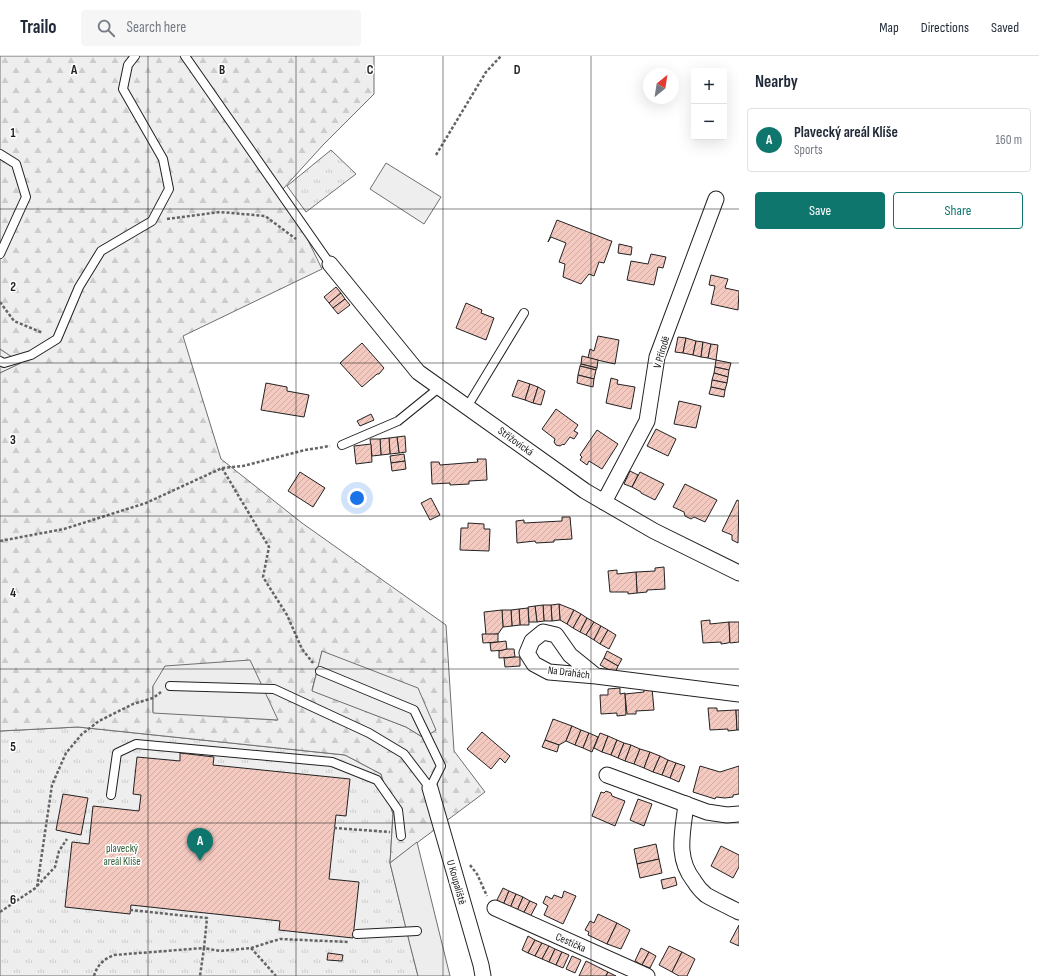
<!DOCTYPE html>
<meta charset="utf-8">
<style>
:root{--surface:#fff;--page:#f6f6f7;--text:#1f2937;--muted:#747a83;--line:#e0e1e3;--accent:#0f766e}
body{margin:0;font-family:"Sofia Sans Condensed",sans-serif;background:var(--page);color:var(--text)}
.controls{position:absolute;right:12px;top:12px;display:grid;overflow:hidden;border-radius:4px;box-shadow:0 4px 16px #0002}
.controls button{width:36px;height:36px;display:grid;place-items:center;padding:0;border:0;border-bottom:1px solid var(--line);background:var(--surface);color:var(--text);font:20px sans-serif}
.compass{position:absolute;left:643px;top:12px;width:36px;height:36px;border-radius:50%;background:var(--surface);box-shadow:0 4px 16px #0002;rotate:30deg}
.you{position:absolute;left:357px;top:442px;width:14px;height:14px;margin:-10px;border:3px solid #fff;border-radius:50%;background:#1a73e8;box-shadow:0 0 0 6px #1a73e833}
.badge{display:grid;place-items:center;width:26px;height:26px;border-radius:50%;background:var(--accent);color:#fff;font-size:13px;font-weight:700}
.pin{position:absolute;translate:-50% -33px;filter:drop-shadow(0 1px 2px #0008)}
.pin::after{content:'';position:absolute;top:21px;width:14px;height:12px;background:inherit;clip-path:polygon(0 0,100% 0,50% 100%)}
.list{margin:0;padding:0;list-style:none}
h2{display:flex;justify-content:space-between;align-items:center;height:52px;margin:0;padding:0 16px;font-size:17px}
h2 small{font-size:13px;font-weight:400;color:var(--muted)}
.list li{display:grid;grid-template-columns:26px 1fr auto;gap:12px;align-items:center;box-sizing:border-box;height:64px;margin:0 8px 8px;padding:0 8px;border:1px solid var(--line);border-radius:4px}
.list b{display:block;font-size:15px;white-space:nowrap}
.list p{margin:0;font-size:13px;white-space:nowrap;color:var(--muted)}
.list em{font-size:13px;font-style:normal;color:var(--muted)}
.actions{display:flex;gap:8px;padding:12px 16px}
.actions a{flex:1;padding:9px 0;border:1px solid var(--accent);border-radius:4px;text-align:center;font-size:14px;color:var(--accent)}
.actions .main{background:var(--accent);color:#fff}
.icon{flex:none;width:22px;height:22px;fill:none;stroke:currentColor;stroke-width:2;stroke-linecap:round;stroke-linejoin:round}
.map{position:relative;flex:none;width:739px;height:920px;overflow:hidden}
header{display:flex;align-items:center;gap:24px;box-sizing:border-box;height:56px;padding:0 20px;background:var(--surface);border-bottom:1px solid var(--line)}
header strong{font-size:19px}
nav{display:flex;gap:22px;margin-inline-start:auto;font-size:14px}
.search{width:280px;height:36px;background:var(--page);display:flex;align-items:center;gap:10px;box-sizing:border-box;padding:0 14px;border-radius:4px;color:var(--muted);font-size:15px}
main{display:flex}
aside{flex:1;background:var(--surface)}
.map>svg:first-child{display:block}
</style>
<header>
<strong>Trailo</strong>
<div class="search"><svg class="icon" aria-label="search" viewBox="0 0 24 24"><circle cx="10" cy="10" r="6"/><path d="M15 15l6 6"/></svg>Search here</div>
<nav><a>Map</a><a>Directions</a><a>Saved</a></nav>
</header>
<main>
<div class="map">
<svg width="739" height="920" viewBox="0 0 739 920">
<defs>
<pattern id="grass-tufts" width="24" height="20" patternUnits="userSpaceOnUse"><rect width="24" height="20" fill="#eee"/><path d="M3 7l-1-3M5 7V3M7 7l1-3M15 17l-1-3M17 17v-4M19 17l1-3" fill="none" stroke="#ccc"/></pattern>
<pattern id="forest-firs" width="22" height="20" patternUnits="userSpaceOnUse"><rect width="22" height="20" fill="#eee"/><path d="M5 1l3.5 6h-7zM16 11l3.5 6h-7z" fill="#ccc"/></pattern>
<pattern id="building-hatch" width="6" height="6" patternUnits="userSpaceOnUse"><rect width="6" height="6" fill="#f3c9c0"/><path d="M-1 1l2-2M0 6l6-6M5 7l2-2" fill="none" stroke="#d0aca5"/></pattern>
</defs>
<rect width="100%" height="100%" fill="#fff"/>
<g fill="url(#grass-tufts)" stroke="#6f6f6f">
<path d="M331 94 356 118 306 156 287 130Z"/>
<path d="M0 293 22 307 0 317Z"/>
<path d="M78 671 345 699 381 718 393 758 390 807 418 920H0V675Z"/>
</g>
<path fill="url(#forest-firs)" stroke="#6f6f6f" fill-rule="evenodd" d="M0 0H374V38L323 89 283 133 322 213 183 280 221 403 302 467 446 569 454 695 485 736 390 807 393 758 381 718 345 699 78 671 0 675V317L21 307 0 293ZM322 596V595L424 682 406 671 312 634ZM153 630 277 664 153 656Z"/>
<path fill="#eee" stroke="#6f6f6f" d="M386 107 441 141 424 168 370 133Z"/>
<g fill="#ededed" stroke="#6f6f6f">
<path d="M322 595 418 632 436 674 424 682 406 671 312 635Z"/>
<path d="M250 604 278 664 153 657V630L165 610Z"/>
<path d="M417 786 450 920H418L410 889 390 807Z"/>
</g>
<g fill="url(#building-hatch)" stroke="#222">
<path d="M557 164 611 185H612L604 207 599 206 594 220 589 218 581 228 563 221 565 208 559 206 566 187 551 181 548 186Z"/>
<path d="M619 188 632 191 631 199 618 197Z"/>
<path d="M651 198 666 201 663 212 658 211 654 229 627 224 631 205 648 208Z"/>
<path d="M711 219 728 223 725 232 739 235 738 254 711 248 715 230 709 229Z"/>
<path d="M336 231 341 237 329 247 324 241Z"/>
<path d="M341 237 345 243 333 252 329 247Z"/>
<path d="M345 243 350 249 338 258 333 252Z"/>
<path d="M466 247 482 254 481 257 494 262 486 284 456 272Z"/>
<path d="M598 280 619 284 615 308 588 302 590 293 594 295Z"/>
<path d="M678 281 686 282 683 297 675 296Z"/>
<path d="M686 282 696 285 693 299 683 297Z"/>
<path d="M696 285 703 286 701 301 693 299Z"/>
<path d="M703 286 711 288 708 302 701 301Z"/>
<path d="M362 287 384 312 379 318H377L362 331 340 307Z"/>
<path d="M711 288 718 289 716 304 708 302Z"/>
<path d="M582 300 598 304 597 312 581 308Z"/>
<path d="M716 304 731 307 729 314 715 311Z"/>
<path d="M581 308 597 312 596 314 580 310Z"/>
<path d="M580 310 596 314 594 323 578 319Z"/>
<path d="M715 311 729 314 728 321 714 317Z"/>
<path d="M714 317 728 321 727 327 712 324Z"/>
<path d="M578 319 594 323 593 331 577 327Z"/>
<path d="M611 322 618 324 617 328 635 331 631 353 606 347Z"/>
<path d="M518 324 530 328 525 344 512 340Z"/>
<path d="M712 324 727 327 725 334 711 331Z"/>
<path d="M266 327 287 331V335L309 339 304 361 261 354Z"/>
<path d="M530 328 538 331 533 347 525 344Z"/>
<path d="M538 331 545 335 541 349 533 347Z"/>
<path d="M711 331 725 334 724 341 709 338Z"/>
<path d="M679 345 701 350 696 372 674 368Z"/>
<path d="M556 353 578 369 574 375 578 377 574 383 570 381 564 389 563 388 560 390 556 389 554 386 555 383 542 373Z"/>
<path d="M371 358 374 364 360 370 357 365Z"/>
<path d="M656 373 676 383 668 400 647 390Z"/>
<path d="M597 374 618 388 602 413 589 405 587 409 580 404 582 401 580 399Z"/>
<path d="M405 380 406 396 399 397 397 381Z"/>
<path d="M397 381 399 397 390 398 389 382Z"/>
<path d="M389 382 390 398 381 399 380 383Z"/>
<path d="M370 383H380L381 399 372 400Z"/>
<path d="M371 388 372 406 356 408 354 390Z"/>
<path d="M404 398 405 405 391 407 390 400Z"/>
<path d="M477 403H486L487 424 469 425V428L450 429V427L432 428 431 406H439L440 409 478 406Z"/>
<path d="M405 405 406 413 392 415 391 407Z"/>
<path d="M630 415 638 419 632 431 624 428Z"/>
<path d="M300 416 325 432 313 451 288 435Z"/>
<path d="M640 416 664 428 655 444 641 437V436L632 431Z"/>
<path d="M685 428 717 444 705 466 694 461 691 463 685 460 684 456 673 451Z"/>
<path d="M431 442 440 459 430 464 421 447Z"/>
<path d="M737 444 739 445 738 487 732 484V479L722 475Z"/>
<path d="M562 461H570L572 483 554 484V486L536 487 535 485 517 487 516 465 524 464V467L562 465Z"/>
<path d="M468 467 484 468V473H490L489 495 460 494 461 472H468Z"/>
<path d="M664 511 665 533 647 534V536L637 537 636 516 655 515V512Z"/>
<path d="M617 514V518L636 516 637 537 628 538V536H610L608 515Z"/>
<path d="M559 548 574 554 567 568 560 564Z"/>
<path d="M559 548 560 564 552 565 551 549Z"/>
<path d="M543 549H551L552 565H544Z"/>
<path d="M543 549 544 565 537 566 535 550Z"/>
<path d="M535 550 537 566H529L528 551Z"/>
<path d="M528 552 529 569H520L519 553Z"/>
<path d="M519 553 520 569 512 570 511 554Z"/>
<path d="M502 554H511L512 570 503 571Z"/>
<path d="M502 554 503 571 498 578 486 579 484 556Z"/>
<path d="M574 554 581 558 573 572 567 568Z"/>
<path d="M581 558 587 562 580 576 573 572Z"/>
<path d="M587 562 594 566 586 579 580 576Z"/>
<path d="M710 564V568L729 566 730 586 728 587 721 588V586L703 587 701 565Z"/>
<path d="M594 566 601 570 594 584 586 579Z"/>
<path d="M729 566H739V586L730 587Z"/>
<path d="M601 570 608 574 600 588 594 584Z"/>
<path d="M608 574 616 579 609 593 600 588Z"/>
<path d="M482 578H498V586L483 587Z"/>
<path d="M506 585 507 594 491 595 490 587Z"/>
<path d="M507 593H514L515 601 499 602V595Z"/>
<path d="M607 595 622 603 618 610 604 602Z"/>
<path d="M515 601H520V610L505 611 504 602Z"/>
<path d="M604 602 618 610 615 617 600 609Z"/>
<path d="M620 632V638L625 637 626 659 617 660V657L601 658 600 639H608V633Z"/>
<path d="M652 632 654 654 636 655V658H627L625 638 644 636V633Z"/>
<path d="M708 652H717V655L736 654 737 674 728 675V673L710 674Z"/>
<path d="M736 654H739V674H737Z"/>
<path d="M553 663 572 670 566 685 559 689 545 684Z"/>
<path d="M572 670 581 674 575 689 566 685Z"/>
<path d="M581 674 589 677 583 692 575 689Z"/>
<path d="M482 676 510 700 505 707 500 702 491 713 467 693Z"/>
<path d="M589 677 598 681 592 696 583 692Z"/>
<path d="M600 677 608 680 602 696 594 692Z"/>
<path d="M608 680 617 684 611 699 602 696Z"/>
<path d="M545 684 559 689 557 696 542 691Z"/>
<path d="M617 684 624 687 618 702 611 699Z"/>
<path d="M624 687 631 689 625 705 618 702Z"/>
<path d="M631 689 640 693 634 708 625 705Z"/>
<path d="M640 693 650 696 644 712 634 708Z"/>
<path d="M650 696 660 700 653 716 644 712Z"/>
<path d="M180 697 214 701 213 709 350 723 346 760 336 759 329 823 359 826 353 882 279 874 280 865 131 849 130 858 65 851 72 786 89 788 93 750 139 755 141 739 133 738 137 701 180 705Z"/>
<path d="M660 700 668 704 662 719 653 716Z"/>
<path d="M668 704 676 707 670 722 662 719Z"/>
<path d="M676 707 685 710 679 726 670 722Z"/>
<path d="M700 710 720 716 739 710V738L733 739V741L725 742 716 741 715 743 693 736Z"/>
<path d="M606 735 611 737 612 740 625 745 615 770 592 760 601 736 604 737Z"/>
<path d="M63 738 88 742 81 779 56 774Z"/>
<path d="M638 743 652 748 644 770 630 764Z"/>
<path d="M656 788 659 803 637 808 634 793Z"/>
<path d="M721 790 739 799V811L733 822 711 810Z"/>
<path d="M659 803 662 817 640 822 637 808Z"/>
<path d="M675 821 677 829 663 833 661 824Z"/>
<path d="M503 832 509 835 503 849 496 846Z"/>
<path d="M509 835 516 838 510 852 503 849Z"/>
<path d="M564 835 576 840 563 868 544 859 548 850 543 847 546 840 552 843 554 839 562 842Z"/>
<path d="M516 838 523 841 517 855 510 852Z"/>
<path d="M523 841 530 845 523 858 517 855Z"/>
<path d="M530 845 537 848 530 861 523 858Z"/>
<path d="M598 858 617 867 607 888 588 879 589 876 585 874 590 865 594 867Z"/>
<path d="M617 867 630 874 621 893 607 888Z"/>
<path d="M739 869V890L730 886Z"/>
<path d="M528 880 535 884 528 897 522 894Z"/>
<path d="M535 884 542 887 535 900 528 897Z"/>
<path d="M542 887 549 890 542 903 535 900Z"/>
<path d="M549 890 555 893 549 906 542 903Z"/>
<path d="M669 890 682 896 672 916 659 909Z"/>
<path d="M641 892 649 896 642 909 635 905Z"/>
<path d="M555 893 562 896 556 909 549 906Z"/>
<path d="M562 896 569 899 563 912 556 909Z"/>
<path d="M649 896 656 900 650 912 642 909Z"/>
<path d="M682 896 695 903 687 920H679L672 916Z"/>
<path d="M328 897 343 899 342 905 327 904Z"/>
<path d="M572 900 581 904 575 917 566 913Z"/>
<path d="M586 905 608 916 606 920H579Z"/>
<path d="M608 916 616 920H606Z"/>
</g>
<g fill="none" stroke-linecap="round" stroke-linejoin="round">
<defs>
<g id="service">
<path d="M185 0 330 208"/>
<path d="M0 98 16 108 26 141 0 198"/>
<path d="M0 305 4 307 31 299 57 283 79 231 101 195 152 165 169 133 163 103 123 33 128 9 135 0"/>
<path d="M467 351 524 257"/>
<path d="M342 389 398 365 440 331"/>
<path d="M170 630 274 633 369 677 404 698 430 732 441 710 414 654 320 615"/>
<path d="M111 739 117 697 136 688 332 706 377 724 398 754 401 780"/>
<path d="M357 878 417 875"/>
</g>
<g id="minor">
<path d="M330 208 418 316 585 435 654 475 739 517"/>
<path d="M604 446 647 365 657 301 716 143"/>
<path d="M596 620 570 599 556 579 543 576 532 585 527 597 534 608 549 616 596 620 739 638"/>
<path d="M607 719 707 756 727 759 739 758"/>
<path d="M430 732 481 909 483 920"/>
<path d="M686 748C683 776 675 801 694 825 697 830 701 835 706 839 716 845 728 850 739 856"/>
<path d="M495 852 647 920"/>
</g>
</defs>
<use href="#service" stroke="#222" stroke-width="10"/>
<use href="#minor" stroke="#222" stroke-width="17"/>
<g stroke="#646464" stroke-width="2.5" stroke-dasharray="3 2" stroke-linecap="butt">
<path d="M436 99 486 16 501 0"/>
<path d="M167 163 220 156 265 160 296 183"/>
<path d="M0 246 14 265 43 277"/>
<path d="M222 412 269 491 263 521 287 559 302 593 313 607"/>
<path d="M0 485 64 473 146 447 222 412 243 410 305 394 330 390"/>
<path d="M334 772 390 776"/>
<path d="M470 809 477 818 487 840"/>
<path d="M37 830 55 811 59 795 67 783"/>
<path d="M130 854 207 862 204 892 220 895 251 892 280 883 349 886"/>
<path d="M0 856 37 831 52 729 66 697 82 678 99 665 133 648 153 642 161 636"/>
<path d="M251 892 276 920"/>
<path d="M94 920C97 909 104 903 114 899L204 892 200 920"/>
</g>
<use href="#service" stroke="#fff" stroke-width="8"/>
<use href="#minor" stroke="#fff" stroke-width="15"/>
</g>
<path fill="none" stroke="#222" stroke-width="1" stroke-opacity="0.55" d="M148 0V920M296 0V920M443 0V920M591 0V920M0 153H739M0 307H739M0 460H739M0 613H739M0 767H739"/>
<g text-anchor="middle" stroke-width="3" stroke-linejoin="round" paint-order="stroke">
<g font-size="11" fill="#222" stroke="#fff">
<text transform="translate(661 296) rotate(-74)" y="4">V Přírodě</text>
<text transform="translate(516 385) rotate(36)" y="4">Střížovická</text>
<text transform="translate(569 616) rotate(7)" y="4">Na Drahách</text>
<text transform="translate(457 826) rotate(74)" y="4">U Koupaliště</text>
<text transform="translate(571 886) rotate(24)" y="4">Cestička</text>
</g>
<g font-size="11" fill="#2f5e38" stroke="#fff">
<text x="122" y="796">plavecký<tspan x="122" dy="13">areál Klíše</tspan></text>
</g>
</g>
<g font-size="13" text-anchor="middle" font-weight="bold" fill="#222" stroke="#fff" stroke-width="3" stroke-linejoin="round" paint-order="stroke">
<text x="74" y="18">A</text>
<text x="222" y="18">B</text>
<text x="370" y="18">C</text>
<text x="517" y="18">D</text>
<text x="13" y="81">1</text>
<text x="13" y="235">2</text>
<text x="13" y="388">3</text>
<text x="13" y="541">4</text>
<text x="13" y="695">5</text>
<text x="13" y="848">6</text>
</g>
</svg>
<div class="controls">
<button>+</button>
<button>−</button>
</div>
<svg class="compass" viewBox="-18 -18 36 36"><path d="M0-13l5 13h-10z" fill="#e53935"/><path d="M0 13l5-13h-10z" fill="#747a83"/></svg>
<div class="you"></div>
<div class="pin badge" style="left:200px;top:805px">A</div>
</div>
<aside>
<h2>Nearby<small></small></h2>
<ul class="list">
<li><span class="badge">A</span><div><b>Plavecký areál Klíše</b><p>Sports</p></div><em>160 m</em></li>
</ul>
<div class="actions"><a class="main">Save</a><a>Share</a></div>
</aside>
</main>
